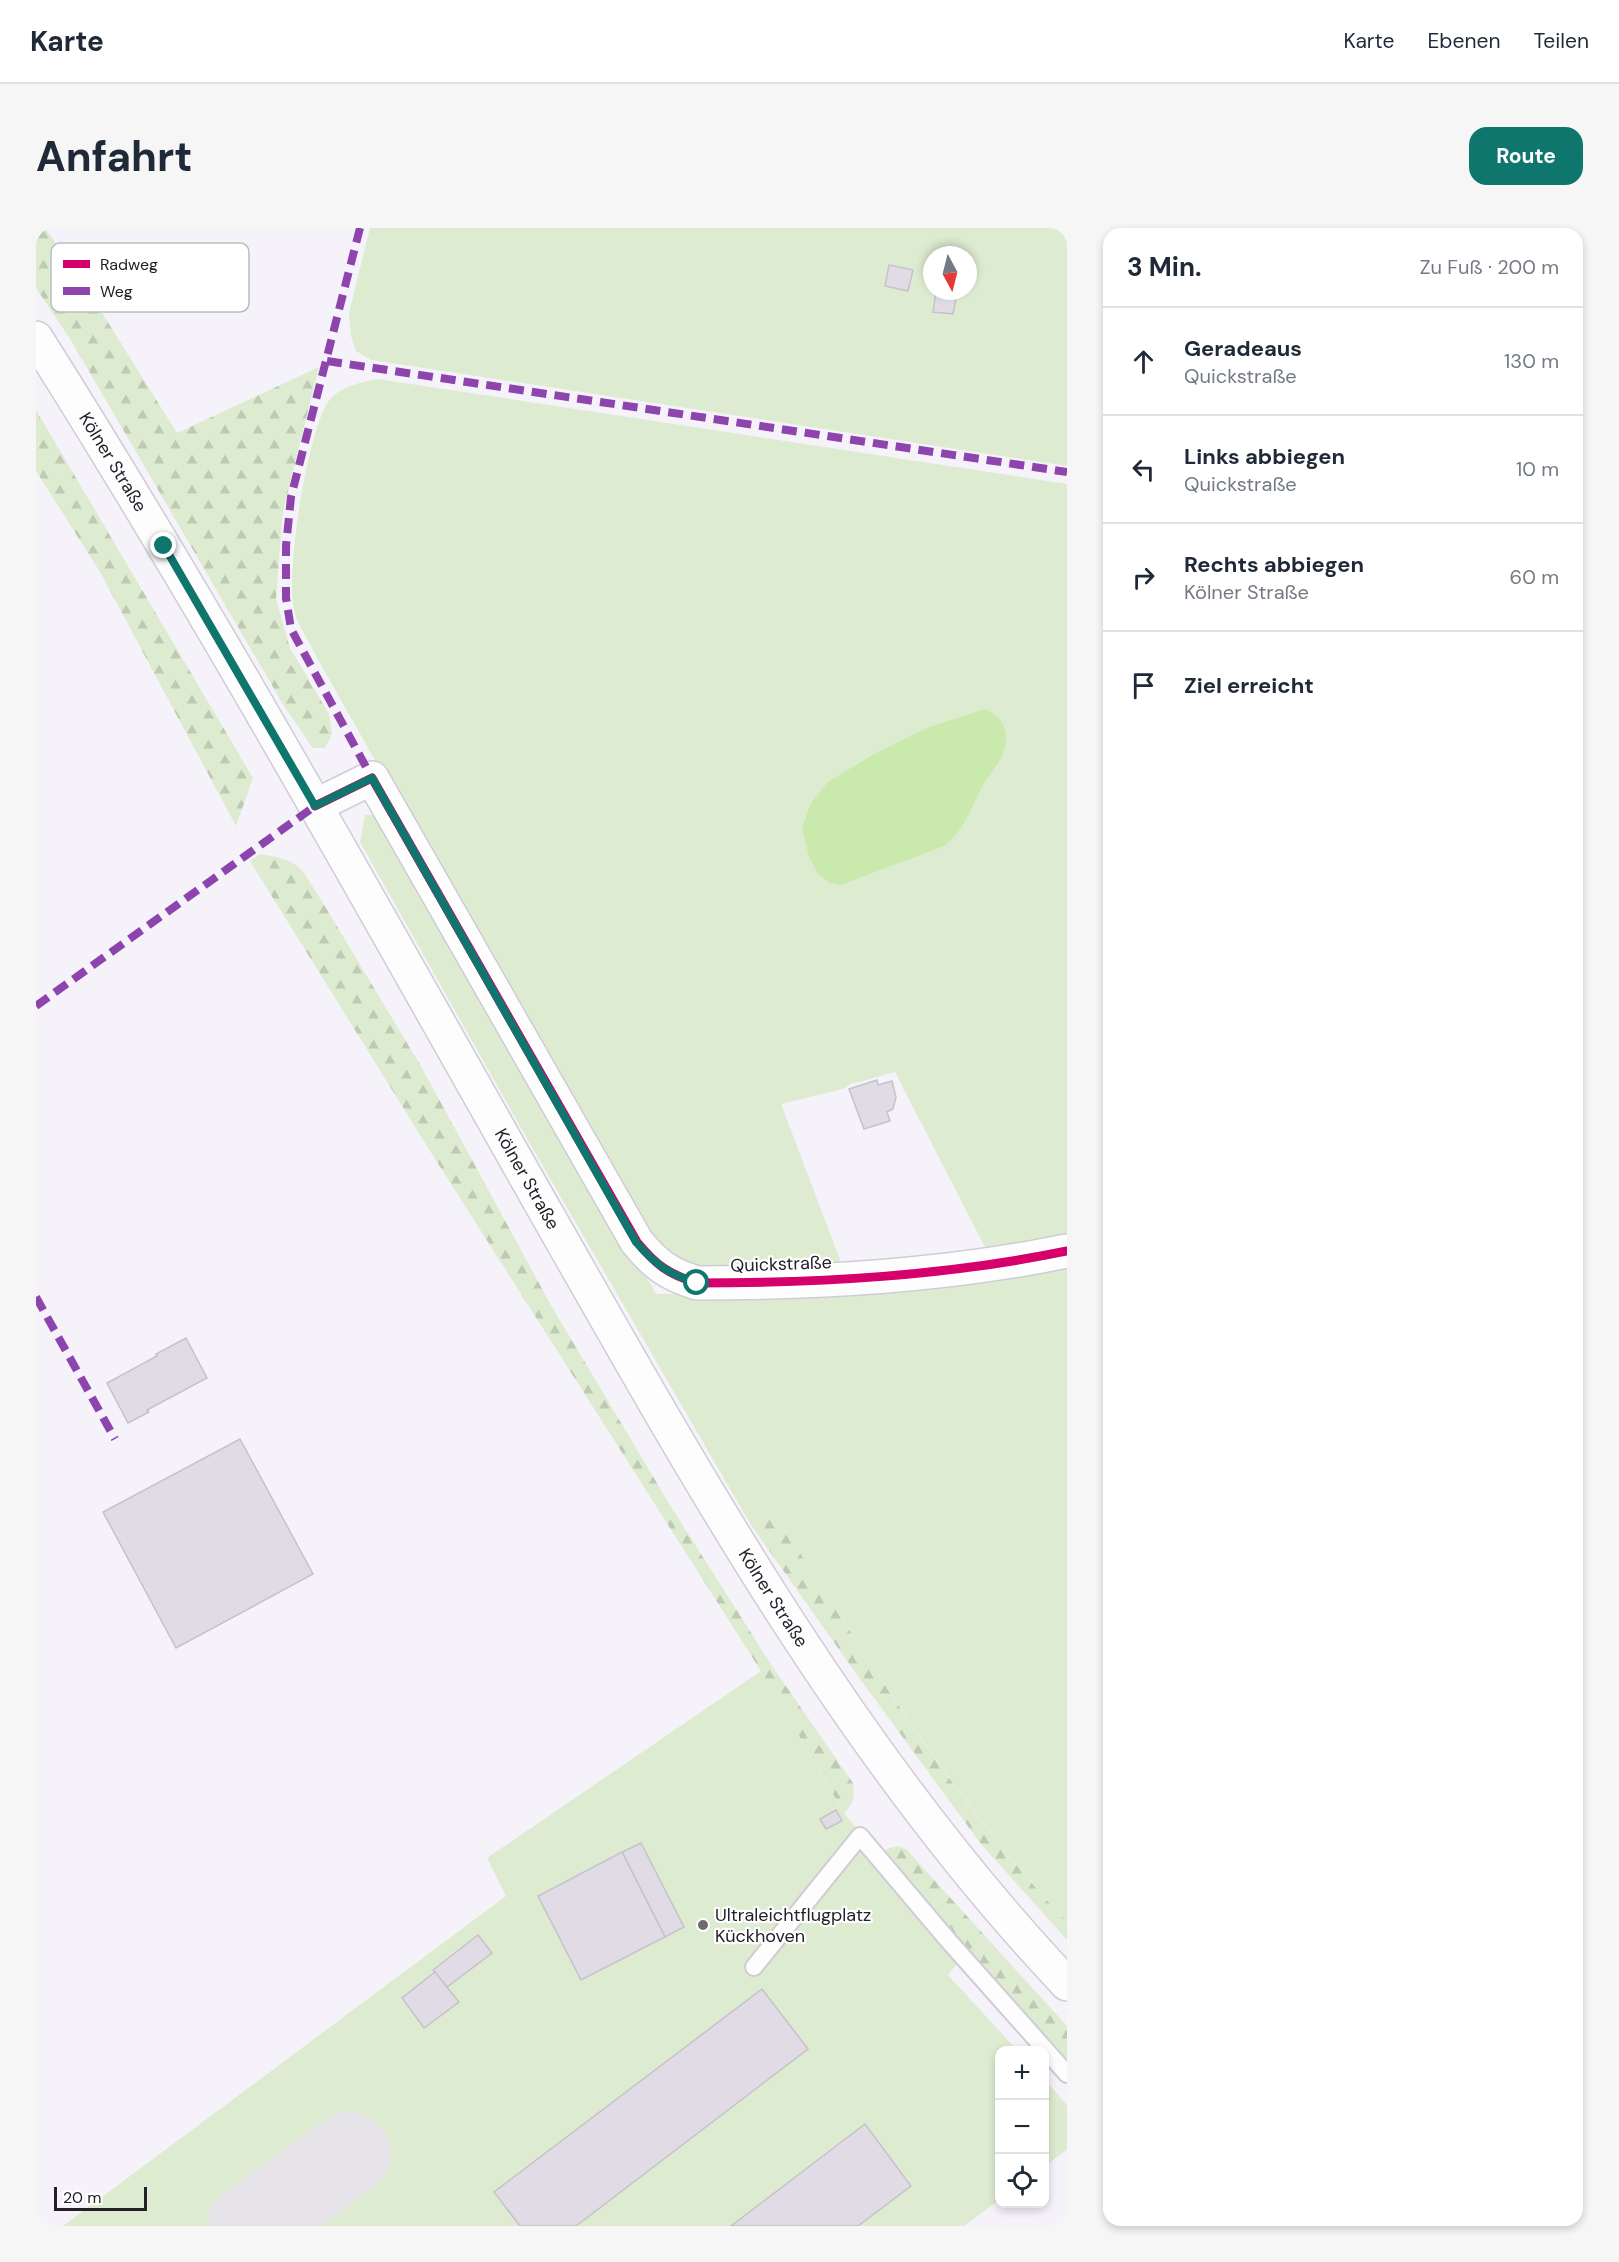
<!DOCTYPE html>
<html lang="de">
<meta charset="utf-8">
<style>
:root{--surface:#fff;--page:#f6f6f7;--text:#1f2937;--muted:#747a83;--line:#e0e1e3;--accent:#0f766e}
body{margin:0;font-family:"DM Sans",sans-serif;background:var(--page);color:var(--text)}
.controls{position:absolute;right:18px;bottom:18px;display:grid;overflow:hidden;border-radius:12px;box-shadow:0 3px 9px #0003}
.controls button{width:54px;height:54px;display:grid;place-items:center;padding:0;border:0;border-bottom:2px solid var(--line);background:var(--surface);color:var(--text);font:30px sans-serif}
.compass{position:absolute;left:887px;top:18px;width:54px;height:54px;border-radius:50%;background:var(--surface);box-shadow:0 3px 9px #0003;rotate:173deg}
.scale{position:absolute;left:18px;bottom:15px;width:93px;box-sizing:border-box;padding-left:6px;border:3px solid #242029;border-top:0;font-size:16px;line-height:21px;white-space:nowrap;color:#242029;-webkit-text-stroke:4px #fff;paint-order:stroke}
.stop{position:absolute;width:18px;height:18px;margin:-14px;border:4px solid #0f766e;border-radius:50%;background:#fff}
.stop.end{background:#0f766e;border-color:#fff;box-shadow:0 2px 6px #0008}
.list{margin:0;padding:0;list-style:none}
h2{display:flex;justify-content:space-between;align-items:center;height:78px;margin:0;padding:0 24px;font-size:26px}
h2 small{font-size:20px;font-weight:400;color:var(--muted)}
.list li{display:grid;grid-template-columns:39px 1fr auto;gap:18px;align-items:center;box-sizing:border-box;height:108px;padding:0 24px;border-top:2px solid var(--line)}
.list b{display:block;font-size:22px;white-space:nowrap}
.list p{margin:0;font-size:20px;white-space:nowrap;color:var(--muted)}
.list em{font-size:20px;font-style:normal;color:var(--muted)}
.icon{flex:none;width:33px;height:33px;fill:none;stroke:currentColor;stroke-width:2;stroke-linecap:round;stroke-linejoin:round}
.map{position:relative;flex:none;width:1031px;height:1998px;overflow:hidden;border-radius:18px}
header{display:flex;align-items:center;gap:36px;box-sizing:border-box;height:84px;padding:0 30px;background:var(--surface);border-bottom:2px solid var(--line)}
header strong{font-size:28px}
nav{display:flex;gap:33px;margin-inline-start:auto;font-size:21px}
.intro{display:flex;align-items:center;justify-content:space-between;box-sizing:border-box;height:144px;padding:0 36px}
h1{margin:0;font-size:42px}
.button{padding:15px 27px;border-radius:18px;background:var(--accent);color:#fff;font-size:21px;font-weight:700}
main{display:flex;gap:36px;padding:0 36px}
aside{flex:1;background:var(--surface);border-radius:18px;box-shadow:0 3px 9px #0003}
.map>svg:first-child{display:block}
</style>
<header>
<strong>Karte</strong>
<nav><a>Karte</a><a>Ebenen</a><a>Teilen</a></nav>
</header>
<div class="intro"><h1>Anfahrt</h1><a class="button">Route</a></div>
<main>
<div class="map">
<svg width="1031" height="1998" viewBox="0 0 1031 1998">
<defs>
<pattern id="forest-firs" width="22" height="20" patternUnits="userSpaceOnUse" patternTransform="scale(1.5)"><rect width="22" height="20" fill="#ddecd0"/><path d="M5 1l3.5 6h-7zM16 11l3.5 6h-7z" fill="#becab3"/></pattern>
</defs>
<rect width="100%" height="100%" fill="#f6f2fa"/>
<g fill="#ddecd0" fill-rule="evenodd">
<path d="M334 0H1031V238L335 132 320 123 315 108 313 85ZM896 27H932V63H896Z"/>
<path d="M342 151 1031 256V1008L953 1027 859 844 815 856 807 861 745 876 806 1037 665 1046 612 1014 280 428C273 413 262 397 258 382 249 348 272 195 295 170 307 158 325 154 342 151Z"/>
<path d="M329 587H351L620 1066 727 1065 1031 1035V1694C913 1568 824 1417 730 1272L715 1297 493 914 324 614Z"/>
<path d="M725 1443 807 1584 928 1727 912 1747 981 1822H963V1972L928 1998H27L470 1668 451 1630Z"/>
<path d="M1009 1852 1031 1877V1922L1009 1938Z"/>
</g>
<g fill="url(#forest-firs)">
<path d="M0 0H9L48 56 141 205 283 139 247 283 240 371 254 420 293 486 296 506 289 520H277L248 478 36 114 0 60Z"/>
<path d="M0 182 217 550 200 598 64 344 0 243Z"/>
<path d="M224 626C261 632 262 635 281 665L386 840 516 1079 634 1277 736 1438 817 1555C819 1569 818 1575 808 1585L725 1443 394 923 214 633Z"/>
<path d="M730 1272C824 1417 912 1568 1031 1694V1712L945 1616 824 1451 715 1297Z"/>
<path d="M862 1618 870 1621 1031 1798V1836L843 1627 853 1620Z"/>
</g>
<path fill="#c9eaac" d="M949 481C961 487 966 490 969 503 975 528 952 544 943 565 931 589 929 600 908 618L805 657 794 655 782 646 773 629 766 600 775 575 792 554 838 526 893 499Z"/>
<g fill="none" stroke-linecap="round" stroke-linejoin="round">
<path stroke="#e6e3e8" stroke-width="84" d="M213 1998 313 1926"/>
</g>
<g fill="#e0dbe5" stroke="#c5c2ca" stroke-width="1.5">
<path d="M853 37 877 42 872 63 849 58Z"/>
<path d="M900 63 921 65 917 86 897 84Z"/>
<path d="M841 852 842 857 856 853 860 869 857 881 851 884 854 893 828 901 813 861Z"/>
<path d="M150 1110 171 1150 111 1182 113 1184 92 1195 71 1155 121 1128 120 1126Z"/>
<path d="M204 1211 277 1346 140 1420 67 1284Z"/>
<path d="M800 1582 806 1593 790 1601 784 1591Z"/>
<path d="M605 1615 648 1699 629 1709 586 1624Z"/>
<path d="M586 1624 629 1709 545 1752 502 1668Z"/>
<path d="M442 1707 456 1725 411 1759 397 1742Z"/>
<path d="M399 1744 423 1774 388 1800 366 1770Z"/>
<path d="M726 1761 772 1821 540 1998H484L458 1964Z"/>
<path d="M829 1896 875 1958 822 1998H695Z"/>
</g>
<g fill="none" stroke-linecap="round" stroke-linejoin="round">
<defs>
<path id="service" d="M718 1739 824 1608 911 1711 1031 1846"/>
<path id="minor" d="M279 578 336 550 601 1014C620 1037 632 1046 661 1055 785 1055 909 1048 1031 1023"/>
<g id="secondary">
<path id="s1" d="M0 110C181 396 345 694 512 988 665 1257 817 1530 1031 1756"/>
</g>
</defs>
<use href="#service" stroke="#d0ccd5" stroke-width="20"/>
<use href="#minor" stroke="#d0ccd5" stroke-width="36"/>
<use href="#secondary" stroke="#d0ccd5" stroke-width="36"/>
<use href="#service" stroke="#fefdfe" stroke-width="16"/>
<use href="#minor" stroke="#fefdfe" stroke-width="33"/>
<use href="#secondary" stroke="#fefdfe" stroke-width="33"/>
<g stroke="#8e44ad" stroke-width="8" stroke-dasharray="15 8" stroke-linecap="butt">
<path d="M324 0 255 269 250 318V370L255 401 336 550"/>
<path d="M291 133 1031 244"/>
<path d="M0 778 279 578"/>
<path d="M0 1069 79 1211"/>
</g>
<defs>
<path id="cycleway" d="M279 578 336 550 601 1014C620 1037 632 1046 661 1055 785 1055 909 1048 1031 1023"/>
</defs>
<use href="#cycleway" stroke="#fff" stroke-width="13"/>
<use href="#cycleway" stroke="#d6006c" stroke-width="9"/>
</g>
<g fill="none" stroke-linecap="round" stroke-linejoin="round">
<path stroke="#0f766e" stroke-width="8" d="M128 318 279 578 336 550 600 1014C620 1037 632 1046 661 1055"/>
</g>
<circle fill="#6e6a72" stroke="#fff" stroke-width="2" cx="667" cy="1697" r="6"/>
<g text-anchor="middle" stroke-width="4.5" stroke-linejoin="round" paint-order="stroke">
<g font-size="18" fill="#242029" stroke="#fff">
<text dy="6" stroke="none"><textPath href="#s1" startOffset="146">Kölner Straße</textPath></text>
<text dy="6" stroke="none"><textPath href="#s1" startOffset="974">Kölner Straße</textPath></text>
<text transform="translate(745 1036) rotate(-2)" y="6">Quickstraße</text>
<text dy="6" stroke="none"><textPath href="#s1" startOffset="1460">Kölner Straße</textPath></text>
</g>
<g font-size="18" fill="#242029" stroke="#fff" text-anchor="start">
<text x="679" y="1693">Ultraleichtflugplatz<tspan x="679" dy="21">Kückhoven</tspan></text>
</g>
</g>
<rect x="15" y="15" width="198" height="69" rx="9" fill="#fff" stroke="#bdbcbf" stroke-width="1.5"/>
<rect x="27" y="32" width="27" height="8" fill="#d6006c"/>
<rect x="27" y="59" width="27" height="8" fill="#8e44ad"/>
<g font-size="16" fill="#242029">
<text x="64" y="42">Radweg</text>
<text x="64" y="69">Weg</text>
</g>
</svg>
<div class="controls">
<button>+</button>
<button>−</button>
<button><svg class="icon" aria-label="locate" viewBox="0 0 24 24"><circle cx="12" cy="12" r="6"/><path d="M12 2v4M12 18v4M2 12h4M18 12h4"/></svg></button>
</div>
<svg class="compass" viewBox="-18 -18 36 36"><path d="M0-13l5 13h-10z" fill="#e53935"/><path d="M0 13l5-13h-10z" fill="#747a83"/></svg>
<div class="scale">20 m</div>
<div class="stop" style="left:661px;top:1055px"></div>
<div class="stop end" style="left:128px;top:318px"></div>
</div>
<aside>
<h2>3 Min.<small>Zu Fuß · 200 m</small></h2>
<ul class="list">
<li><svg class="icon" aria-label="ahead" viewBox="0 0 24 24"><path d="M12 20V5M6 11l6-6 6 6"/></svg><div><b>Geradeaus</b><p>Quickstraße</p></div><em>130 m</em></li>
<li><svg class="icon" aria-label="left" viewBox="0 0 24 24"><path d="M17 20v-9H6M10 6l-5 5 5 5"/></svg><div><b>Links abbiegen</b><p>Quickstraße</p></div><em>10 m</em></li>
<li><svg class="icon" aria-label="right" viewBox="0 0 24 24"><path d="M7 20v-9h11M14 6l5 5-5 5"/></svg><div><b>Rechts abbiegen</b><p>Kölner Straße</p></div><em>60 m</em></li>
<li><svg class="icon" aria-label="arrive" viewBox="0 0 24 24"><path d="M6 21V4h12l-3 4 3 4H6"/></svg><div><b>Ziel erreicht</b></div></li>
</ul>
</aside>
</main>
